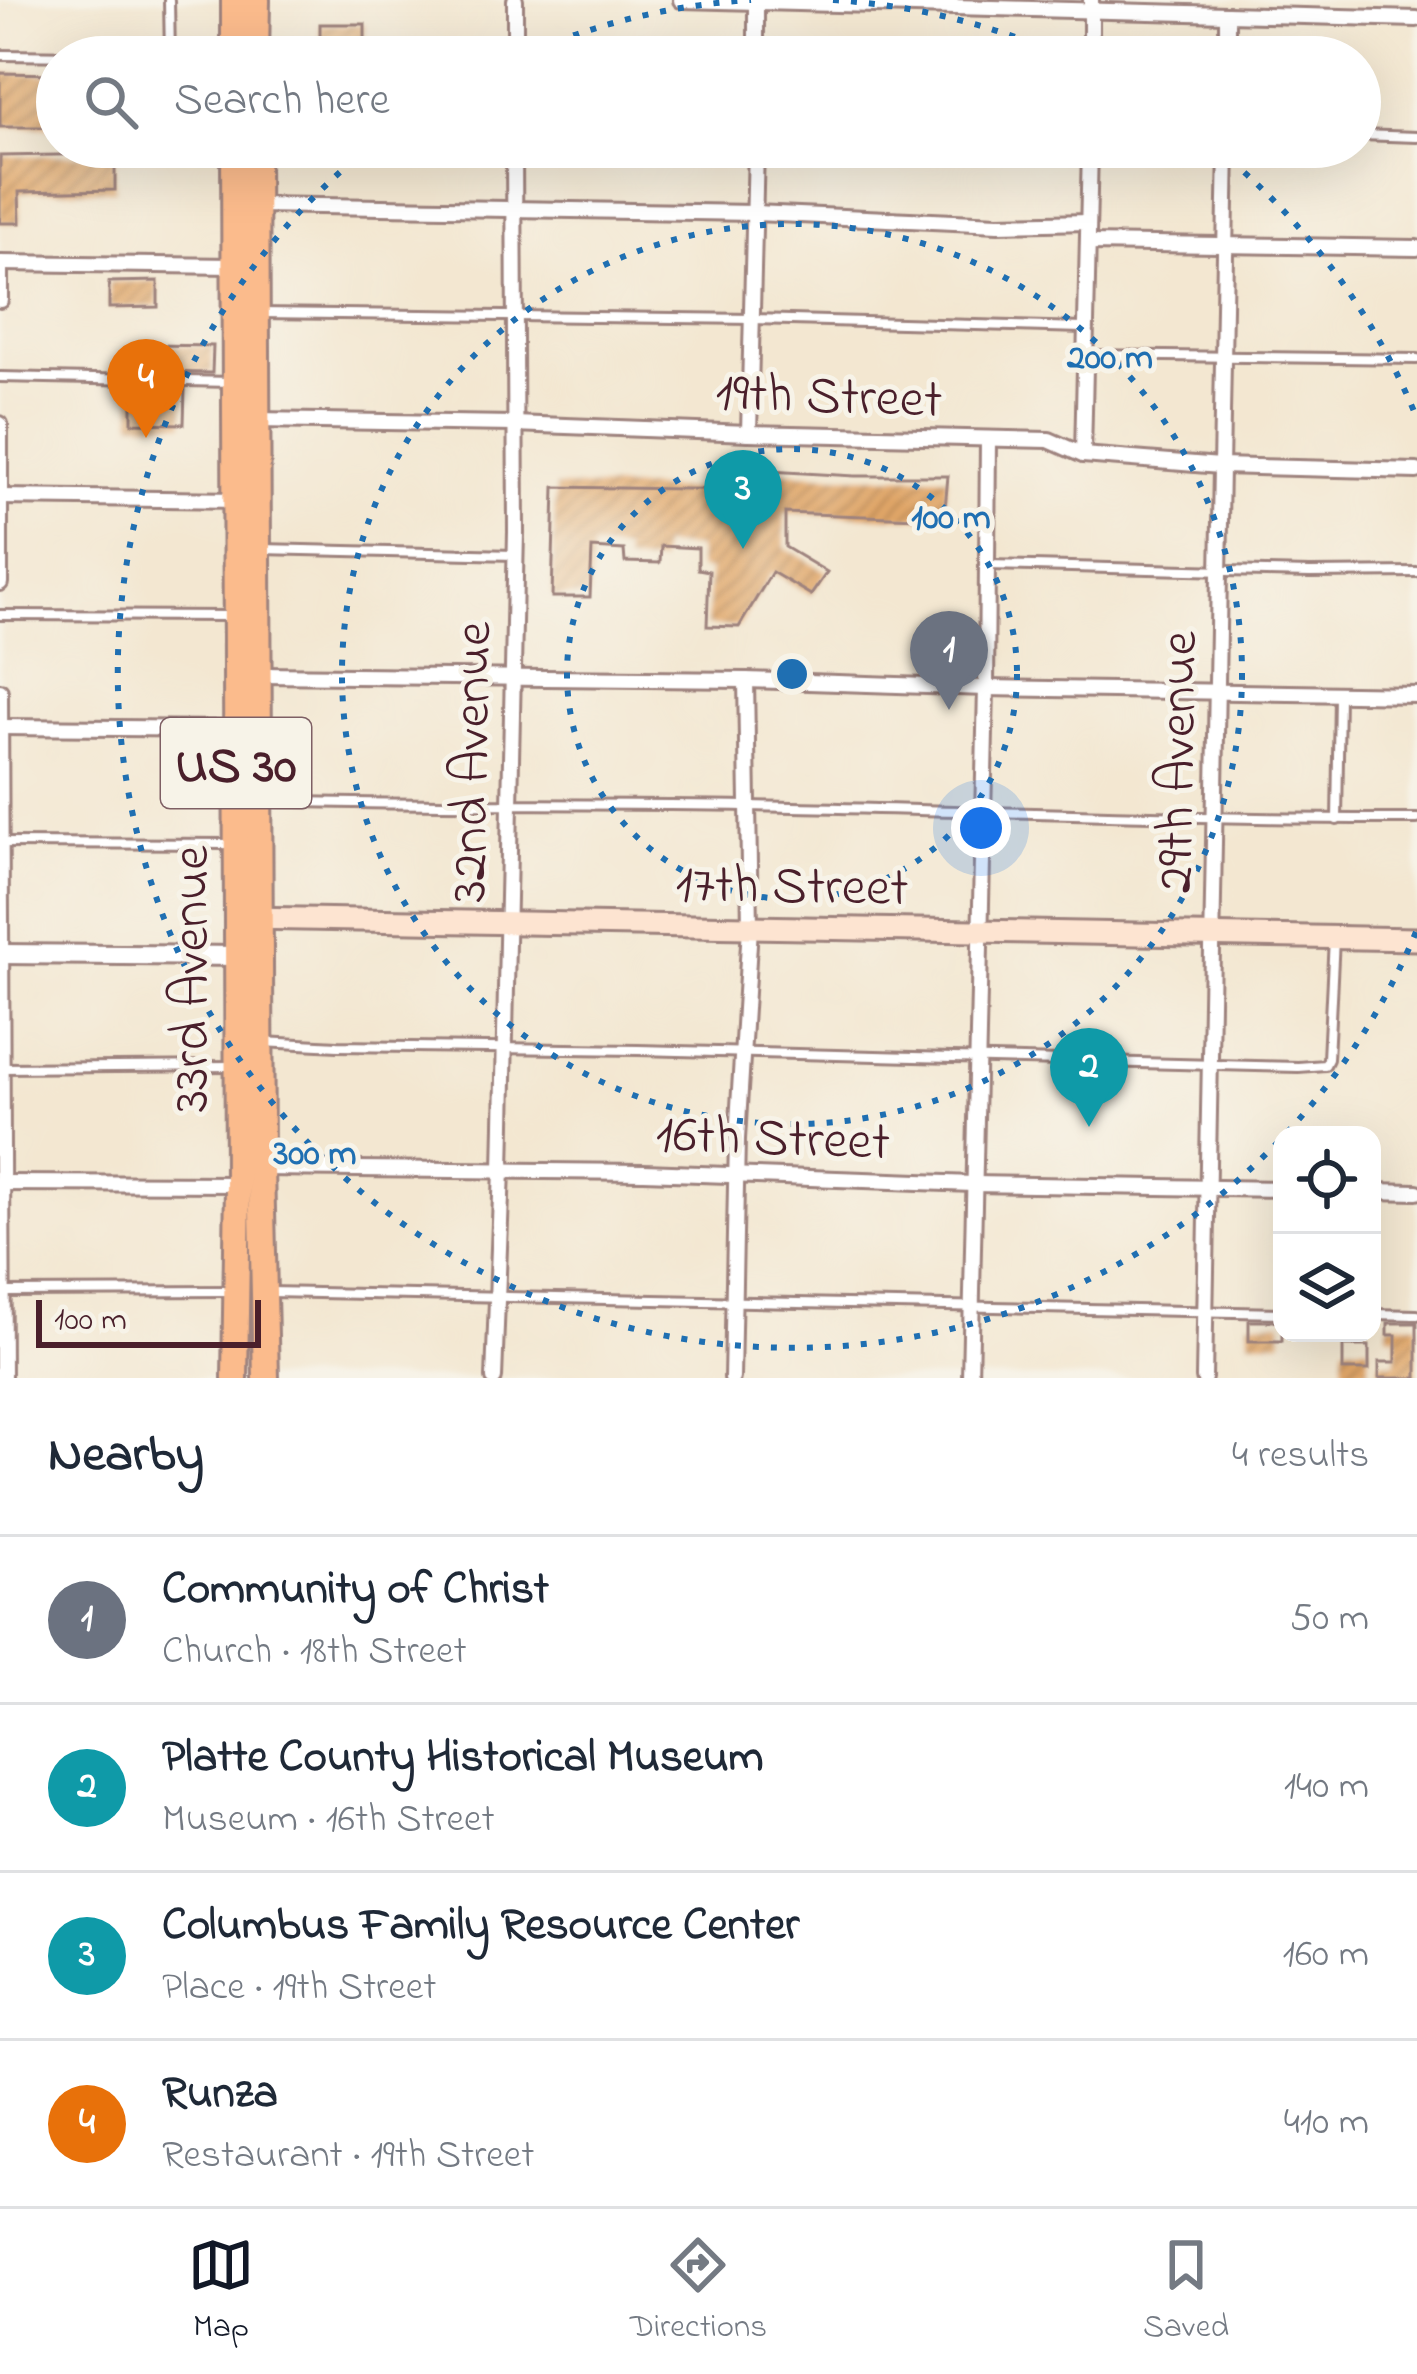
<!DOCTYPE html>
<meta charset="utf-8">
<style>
:root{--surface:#fff;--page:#f6f6f7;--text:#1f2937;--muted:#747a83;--line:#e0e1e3;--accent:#111827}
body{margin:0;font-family:"Indie Flower",sans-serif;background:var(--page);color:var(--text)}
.controls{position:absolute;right:36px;bottom:36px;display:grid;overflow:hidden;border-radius:24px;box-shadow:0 12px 48px #0002}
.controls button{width:108px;height:108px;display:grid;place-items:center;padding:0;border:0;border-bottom:3px solid var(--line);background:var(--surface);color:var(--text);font:60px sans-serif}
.scale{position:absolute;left:36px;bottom:30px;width:225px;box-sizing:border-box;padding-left:12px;border:6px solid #4a1f2b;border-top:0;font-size:33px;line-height:42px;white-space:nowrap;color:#4a1f2b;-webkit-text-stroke:9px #f7f3e8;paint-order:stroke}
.you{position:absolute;left:981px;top:828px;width:42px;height:42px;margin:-30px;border:9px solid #fff;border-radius:50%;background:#1a73e8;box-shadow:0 0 0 18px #1a73e833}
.badge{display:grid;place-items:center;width:78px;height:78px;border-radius:50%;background:var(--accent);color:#fff;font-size:39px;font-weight:700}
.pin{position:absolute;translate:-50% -99px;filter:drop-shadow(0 3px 6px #0008)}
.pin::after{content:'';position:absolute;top:63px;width:42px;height:36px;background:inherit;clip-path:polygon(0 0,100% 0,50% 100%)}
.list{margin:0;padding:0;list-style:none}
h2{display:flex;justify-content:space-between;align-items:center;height:156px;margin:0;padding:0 48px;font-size:51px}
h2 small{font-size:39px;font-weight:400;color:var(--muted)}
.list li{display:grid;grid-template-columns:78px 1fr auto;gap:36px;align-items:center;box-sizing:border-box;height:168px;padding:0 48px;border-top:3px solid var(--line)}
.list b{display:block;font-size:45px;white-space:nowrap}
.list p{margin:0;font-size:39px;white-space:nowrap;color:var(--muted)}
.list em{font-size:39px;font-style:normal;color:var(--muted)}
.icon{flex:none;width:66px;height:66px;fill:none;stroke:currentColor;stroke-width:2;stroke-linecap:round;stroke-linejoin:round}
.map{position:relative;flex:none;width:1417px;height:1378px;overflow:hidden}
.search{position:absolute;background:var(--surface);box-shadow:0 12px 48px #0002;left:36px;right:36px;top:36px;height:132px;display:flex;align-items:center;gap:30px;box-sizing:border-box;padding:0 42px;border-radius:66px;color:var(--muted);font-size:45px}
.sheet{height:828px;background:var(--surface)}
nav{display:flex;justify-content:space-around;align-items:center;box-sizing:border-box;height:168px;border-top:3px solid var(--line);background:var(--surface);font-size:33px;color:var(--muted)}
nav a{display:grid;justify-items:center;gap:6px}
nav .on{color:var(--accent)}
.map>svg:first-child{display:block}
</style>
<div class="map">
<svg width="1417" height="1378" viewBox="0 0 1417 1378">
<defs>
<pattern id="building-hatch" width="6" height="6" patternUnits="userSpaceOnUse" patternTransform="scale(3)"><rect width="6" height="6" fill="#e0a668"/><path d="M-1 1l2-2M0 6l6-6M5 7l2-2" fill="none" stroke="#b88756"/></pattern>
</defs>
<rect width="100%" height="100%" fill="#f7f3e8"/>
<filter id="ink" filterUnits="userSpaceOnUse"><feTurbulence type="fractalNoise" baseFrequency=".00833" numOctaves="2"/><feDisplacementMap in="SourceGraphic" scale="24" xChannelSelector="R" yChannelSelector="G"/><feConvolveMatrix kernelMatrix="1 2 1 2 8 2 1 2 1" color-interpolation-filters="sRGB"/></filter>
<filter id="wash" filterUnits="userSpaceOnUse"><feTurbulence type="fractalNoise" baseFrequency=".004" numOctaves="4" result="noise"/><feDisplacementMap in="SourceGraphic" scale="48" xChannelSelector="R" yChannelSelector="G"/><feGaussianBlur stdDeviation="2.7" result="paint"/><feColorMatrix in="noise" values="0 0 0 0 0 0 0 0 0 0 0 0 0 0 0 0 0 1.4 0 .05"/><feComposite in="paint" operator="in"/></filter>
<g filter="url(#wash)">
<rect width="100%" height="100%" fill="#f3e7d1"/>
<g id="blocks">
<g fill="url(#building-hatch)">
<path d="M320 24H365V56L320 57Z"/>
<path d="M0 73 57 74V127H0Z"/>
<path d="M115 154V190L19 192 20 223H0V156Z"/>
<path d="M158 281V307L109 308V282Z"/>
<path d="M154 345 213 346 212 373 154 372Z"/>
<path d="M154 389H185L184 424 132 423V395L154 396Z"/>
<path d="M752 470 855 476H948L944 519 785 513V547L827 572 811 595 772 572 739 627 707 626 709 571 698 569V548L661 546 660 563 625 562 624 550 592 548 590 597H552L555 487 752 490Z"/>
<rect x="1249" y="1321" width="33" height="20"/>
<path d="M1388 1323H1417V1378H1379V1362H1396V1335H1388Z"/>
<rect x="1343" y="1346" width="26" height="24"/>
</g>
</g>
</g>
<g filter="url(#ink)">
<use href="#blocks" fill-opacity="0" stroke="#9e837e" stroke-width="3"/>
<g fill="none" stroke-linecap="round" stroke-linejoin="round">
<defs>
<g id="service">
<path d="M0 55 170 57 169 0"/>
<path d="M1360 135 1417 137"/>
<path d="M259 313 754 319 1084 328"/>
<path d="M1085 355 1417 359"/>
<path d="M0 377 232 382"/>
<path d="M261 549 515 555"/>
<path d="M988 565 1310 573 1417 572"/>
<path d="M0 615 232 616"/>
<path d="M261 801C422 806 583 803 743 806 968 810 1193 820 1417 819"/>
<path d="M1337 820 1339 695"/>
<path d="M1 843 232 844"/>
<path d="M262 1042 338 1046 638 1050 1298 1067 1325 1065 1328 1059 1334 938"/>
<path d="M1 1068 232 1066"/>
<path d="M5 1292 231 1291"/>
<path d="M270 1292 1282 1313"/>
<path d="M1372 1314 1417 1315"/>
</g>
<g id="minor">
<path d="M681 0 1417 19"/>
<path d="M756 0V57"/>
<path d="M515 57V0"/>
<path d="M1091 57V0"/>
<path d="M1227 57V14"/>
<path d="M257 205 755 213 998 224 1088 222"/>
<path d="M1088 243 1417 248"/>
<path d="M0 263 234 266"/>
<path d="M0 300V263"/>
<path d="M256 420 514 424 749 433 1049 440 1083 455 1220 466 1417 471"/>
<path d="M0 424V583"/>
<path d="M749 433 756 147"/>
<path d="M1083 455 1090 147"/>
<path d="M0 497 241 500"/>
<path d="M260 675 746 680 986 688 1417 695"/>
<path d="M0 691 3 1378"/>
<path d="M0 727 236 729"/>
<path d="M261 1168 644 1172 973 1184 1282 1189"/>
<path d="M0 1183 238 1184"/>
<path d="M1372 1191 1417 1192"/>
<path d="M494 1378 502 1170 516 532 514 147"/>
<path d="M732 1378 737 1139 750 927 746 680"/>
<path d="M970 1378 986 688 988 439"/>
<path d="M1204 1378 1227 147"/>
</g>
<path id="tertiary" d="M0 954 244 956"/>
<path id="secondary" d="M248 918 1417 939"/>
<g id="trunk">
<path d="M234 0V57"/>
<path d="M256 57 257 0"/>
<path d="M234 147 238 1184 235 1378"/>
<path d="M256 147 261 1168 266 1378"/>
</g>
</defs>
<use href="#service" stroke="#9e837e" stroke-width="14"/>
<use href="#minor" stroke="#9e837e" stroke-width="20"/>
<use href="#tertiary" stroke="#9e837e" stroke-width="24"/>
<use href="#secondary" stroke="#9e837e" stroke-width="27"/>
<use href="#trunk" stroke="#9e837e" stroke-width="30"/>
<use href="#service" stroke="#fff" stroke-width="8"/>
<use href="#minor" stroke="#fff" stroke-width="14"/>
<use href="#tertiary" stroke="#fff" stroke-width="18"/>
<use href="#secondary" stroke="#fde4d1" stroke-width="21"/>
<use href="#trunk" stroke="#fbbb8c" stroke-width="24"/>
</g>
</g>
<g fill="none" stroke="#1f6fb2" stroke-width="6" stroke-dasharray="6 12">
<circle cx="792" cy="674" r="225"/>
<circle cx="792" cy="674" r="450"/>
<path d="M1416 932A675 675 0 1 1 367 149M523 55A675 675 0 0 1 751 0M833 0A675 675 0 0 1 1061 55M1217 149A675 675 0 0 1 1416 416"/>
</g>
<g text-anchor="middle" stroke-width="10" stroke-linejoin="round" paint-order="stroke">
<rect fill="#f7f3e8" stroke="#7e5f64" stroke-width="3" x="161" y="718" width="150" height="90" rx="9"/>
<g font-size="51" font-weight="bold" fill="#4a1f2b">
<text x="236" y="781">US 30</text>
</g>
<g font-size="54" fill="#4a1f2b" stroke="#f7f3e8">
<text transform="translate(829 393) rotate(2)" y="19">19th Street</text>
<text transform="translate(468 762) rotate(-89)" y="19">32nd Avenue</text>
<text transform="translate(1174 762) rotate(-89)" y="19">29th Avenue</text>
<text transform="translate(792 883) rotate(1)" y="19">17th Street</text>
<text transform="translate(188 979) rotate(-90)" y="19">33rd Avenue</text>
<text transform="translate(773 1135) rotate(2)" y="19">16th Street</text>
</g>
</g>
<circle cx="792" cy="674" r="18" fill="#1f6fb2" stroke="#f7f3e8" stroke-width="6"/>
<g font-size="36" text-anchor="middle" font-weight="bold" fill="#1f6fb2" stroke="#f7f3e8" stroke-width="10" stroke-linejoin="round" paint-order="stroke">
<text x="1110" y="368">200 m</text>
<text x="951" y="528">100 m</text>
<text x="315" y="1164">300 m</text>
</g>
</svg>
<div class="controls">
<button><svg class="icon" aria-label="locate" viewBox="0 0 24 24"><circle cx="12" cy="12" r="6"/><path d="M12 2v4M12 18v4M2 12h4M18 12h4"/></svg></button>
<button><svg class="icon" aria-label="layers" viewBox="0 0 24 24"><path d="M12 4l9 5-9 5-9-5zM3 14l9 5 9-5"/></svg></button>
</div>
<div class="scale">100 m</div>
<div class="you"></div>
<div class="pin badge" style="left:949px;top:710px;background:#6b7280">1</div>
<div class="pin badge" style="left:1089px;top:1127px;background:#0f9aa8">2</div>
<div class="pin badge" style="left:743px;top:549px;background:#0f9aa8">3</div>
<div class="pin badge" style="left:146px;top:438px;background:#e8710a">4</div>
<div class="search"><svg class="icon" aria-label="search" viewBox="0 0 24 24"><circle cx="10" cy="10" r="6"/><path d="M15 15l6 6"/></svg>Search here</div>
</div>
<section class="sheet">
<h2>Nearby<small>4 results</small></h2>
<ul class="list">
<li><span class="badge" style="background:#6b7280">1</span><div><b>Community of Christ</b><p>Church · 18th Street</p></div><em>50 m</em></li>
<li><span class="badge" style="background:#0f9aa8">2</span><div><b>Platte County Historical Museum</b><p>Museum · 16th Street</p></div><em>140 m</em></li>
<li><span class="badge" style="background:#0f9aa8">3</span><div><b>Columbus Family Resource Center</b><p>Place · 19th Street</p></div><em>160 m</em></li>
<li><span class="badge" style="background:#e8710a">4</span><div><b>Runza</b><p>Restaurant · 19th Street</p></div><em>410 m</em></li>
</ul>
</section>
<nav>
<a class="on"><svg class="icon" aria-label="map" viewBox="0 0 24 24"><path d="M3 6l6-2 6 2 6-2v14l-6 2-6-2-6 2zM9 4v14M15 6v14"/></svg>Map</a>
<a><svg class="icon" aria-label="directions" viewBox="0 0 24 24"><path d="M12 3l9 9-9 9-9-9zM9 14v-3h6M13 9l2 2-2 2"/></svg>Directions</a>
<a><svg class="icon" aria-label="saved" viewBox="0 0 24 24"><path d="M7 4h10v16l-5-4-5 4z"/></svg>Saved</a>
</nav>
